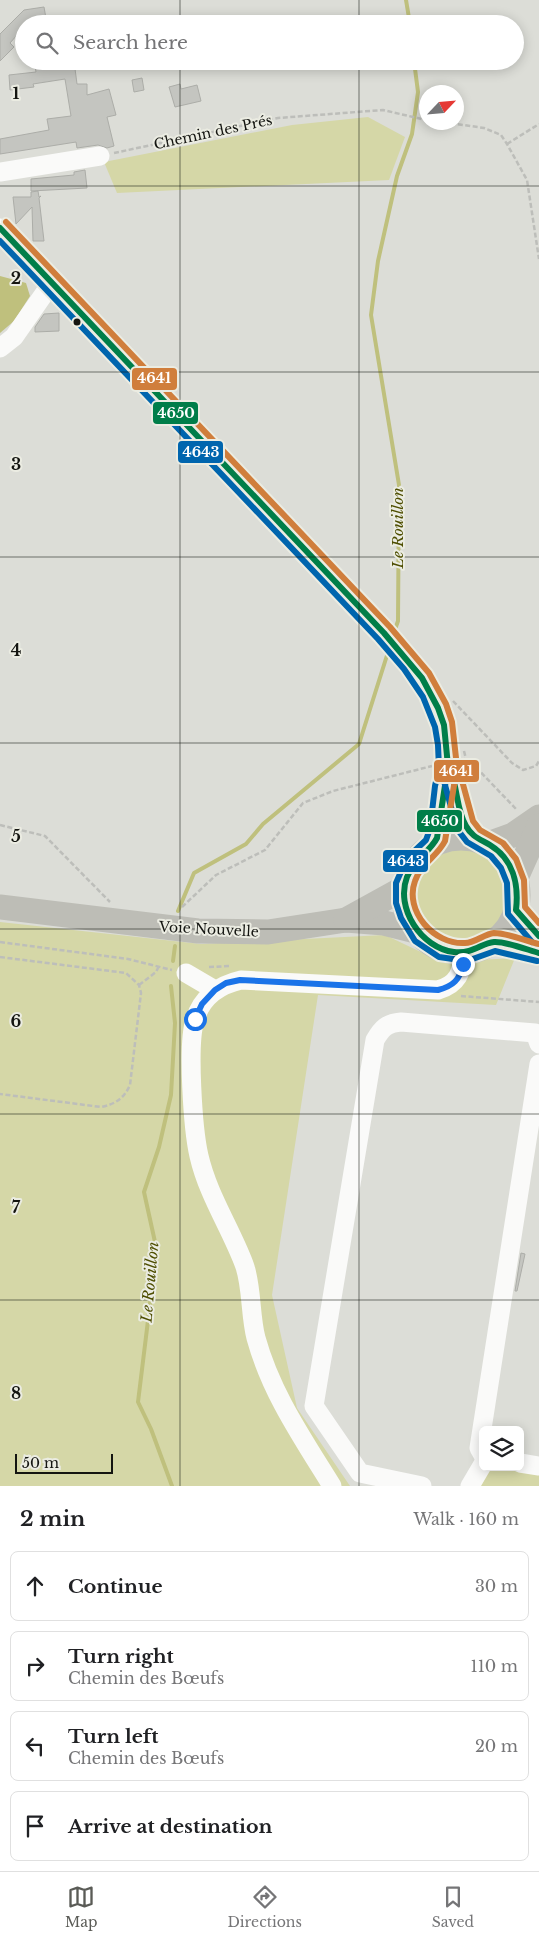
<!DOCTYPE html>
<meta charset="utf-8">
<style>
:root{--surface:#fff;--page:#f6f6f6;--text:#202124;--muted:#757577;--line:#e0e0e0;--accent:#5a5b56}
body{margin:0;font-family:"Libre Baskerville",serif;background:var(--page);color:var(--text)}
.controls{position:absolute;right:15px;bottom:15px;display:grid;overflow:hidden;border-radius:8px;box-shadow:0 2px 12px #0003}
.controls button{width:45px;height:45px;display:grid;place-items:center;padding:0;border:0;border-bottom:1px solid var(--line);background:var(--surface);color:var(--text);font:25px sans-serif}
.compass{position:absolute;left:419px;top:85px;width:45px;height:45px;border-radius:50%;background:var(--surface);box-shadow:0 2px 12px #0003;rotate:64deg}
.scale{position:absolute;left:15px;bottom:12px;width:98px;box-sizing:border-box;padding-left:5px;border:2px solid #141511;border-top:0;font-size:14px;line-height:18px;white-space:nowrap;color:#141511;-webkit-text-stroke:4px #ebece2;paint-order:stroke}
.stop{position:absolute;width:15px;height:15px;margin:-11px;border:4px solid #1a73e8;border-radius:50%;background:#fff}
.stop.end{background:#1a73e8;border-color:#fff;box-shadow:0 1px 5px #0008}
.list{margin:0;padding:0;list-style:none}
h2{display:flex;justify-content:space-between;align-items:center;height:65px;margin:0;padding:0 20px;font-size:21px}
h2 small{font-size:16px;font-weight:400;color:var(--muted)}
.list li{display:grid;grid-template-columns:32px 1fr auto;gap:15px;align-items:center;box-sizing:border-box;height:70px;margin:0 10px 10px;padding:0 10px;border:1px solid var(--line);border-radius:8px}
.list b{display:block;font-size:19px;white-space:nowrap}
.list p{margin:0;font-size:16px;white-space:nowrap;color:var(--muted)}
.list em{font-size:16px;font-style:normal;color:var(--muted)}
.icon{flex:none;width:28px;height:28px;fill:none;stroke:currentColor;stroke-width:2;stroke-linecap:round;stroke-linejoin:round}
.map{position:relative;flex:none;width:539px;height:1486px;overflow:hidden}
.search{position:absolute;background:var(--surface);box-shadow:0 2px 12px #0003;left:15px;right:15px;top:15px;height:55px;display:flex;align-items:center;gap:12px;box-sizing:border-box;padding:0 18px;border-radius:28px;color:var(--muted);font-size:19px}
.sheet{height:385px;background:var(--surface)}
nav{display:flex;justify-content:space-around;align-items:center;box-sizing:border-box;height:70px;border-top:1px solid var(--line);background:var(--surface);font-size:14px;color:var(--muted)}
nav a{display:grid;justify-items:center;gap:2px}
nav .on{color:var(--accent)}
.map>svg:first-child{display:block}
</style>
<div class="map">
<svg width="539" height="1486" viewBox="0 0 539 1486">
<rect width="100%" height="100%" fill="#dcddd7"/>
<g fill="#d5d7a7">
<path d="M368 117 405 137 389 180 117 193 104 162 292 125Z"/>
<circle cx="462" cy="893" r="49"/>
<path d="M0 922 201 944 385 935 442 962 515 958 496 1005 318 995 272 1295 297 1408 350 1486H0Z"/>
<path d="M486 1467H520L539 1470V1486H477Z"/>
</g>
<path fill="#bfc07d" d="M0 276 26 283 30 296 14 321 0 333Z"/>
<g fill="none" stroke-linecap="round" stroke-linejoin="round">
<g stroke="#bfc07d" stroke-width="4">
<path d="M406 0 410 24"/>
<path d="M393 635 398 621 399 485 371 315 378 261 397 176 412 134 418 92 414 61"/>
<path d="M178 911 194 873 246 844 263 824 359 744 389 649"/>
<path d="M173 961 175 946"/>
<path d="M171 986 175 1023 171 1095 159 1147 144 1192 155 1242 151 1296 138 1402 151 1429 172 1486"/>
</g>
</g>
<g fill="#c4c5c0" stroke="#acada8">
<path d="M44 7 47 24H24V27L10 43 14 47 0 61V34L24 10Z"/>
<path d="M34 61H74L77 84H87V95L109 89 116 115 107 117 114 146 107 148 98 145 77 148 76 142 0 154V139L49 130 47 119 71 116 65 79 33 84 34 87 10 90 9 75 36 72Z"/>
<path d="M142 78 144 90 134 92 132 80Z"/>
<path d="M180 84 181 89 197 85 201 101 175 107 169 87Z"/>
<path d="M85 170 87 188 31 191V179L74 175V172Z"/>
<path d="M38 191 39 197 41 196 39 198 44 241H33L32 207 16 224 13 197H31V192Z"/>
<path d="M59 313V331L35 332V327L44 314Z"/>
<path d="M521 1253 525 1254 517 1291H515Z"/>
</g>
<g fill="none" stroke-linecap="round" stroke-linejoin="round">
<g stroke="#bdbeba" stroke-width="2.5" stroke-dasharray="5 2.5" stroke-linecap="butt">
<path d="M443 122 484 128 501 135 507 144 527 180 539 259"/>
<path d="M507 144 539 124"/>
<path d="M114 153 278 118 383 110 426 120"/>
<path d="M453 701 512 763 523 770 536 766 539 761"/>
<path d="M464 751 466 759"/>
<path d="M464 759 470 761 517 810"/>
<path d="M0 825 45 836 110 902"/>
<path d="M182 907 216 875 265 850 303 803 333 791 432 766"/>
<path d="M0 942 128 959 172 970"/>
<path d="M0 957 126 973 139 985 141 993 130 1085C124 1098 116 1104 101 1107L0 1094"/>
<path d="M209 967 231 966"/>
<path d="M139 985 156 972 159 966"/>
<path d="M461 996 539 1002"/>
</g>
<g stroke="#fafaf9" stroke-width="19">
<path d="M0 172 100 156"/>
<path d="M0 228 384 633 424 679 438 706 446 739 448 768 454 778 460 812 474 839"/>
<path d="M0 348 14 337 53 281"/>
<path d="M434 844 442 815 444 779 448 768"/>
<path d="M516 910 539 936"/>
<path d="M494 942 539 953"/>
<path d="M186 973 215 990"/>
<path d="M483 1455 479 1448 539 1064"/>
<path d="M520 1463 539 1466"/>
<path d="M332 1486C303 1439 271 1393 256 1338 250 1316 252 1284 244 1264 230 1227 208 1195 199 1156 193 1130 187 1044 195 1020 201 998 219 985 241 980L438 990C459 984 461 972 465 952"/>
<path d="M422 1486 360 1473 314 1406 375 1040C382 1028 387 1023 401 1022L535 1033 539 1044"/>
<path d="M470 1486 483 1464"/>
</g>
<g stroke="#bdbdb6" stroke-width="25">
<circle cx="461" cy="895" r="57"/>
<path d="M488 844 513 835 539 817"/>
<path d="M516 878 539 826"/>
<path d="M0 907 198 931 268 932 346 920 384 923 416 931"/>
<path d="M346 920 404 888"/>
</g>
<defs>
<g id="bus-1">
<path d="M0 228 384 633 422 678 438 708 444 725 448 766 437 838C429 853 414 859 407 877 395 908 421 948 454 952 474 954 481 943 494 942 505 941 528 950 539 953"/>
<path d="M450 770C458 788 456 809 466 826 472 837 480 839 490 845 513 859 519 884 516 910L539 936"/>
</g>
<g id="bus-2">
<path d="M0 241 378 639 404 669 423 697 435 727 438 745 439 768 435 786 430 829 426 840 407 858 396 883V903L401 918 415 941 439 957 467 961 495 951 537 961"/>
<path d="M442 774 457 829 467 842 491 856 501 868 507 883 508 914 532 942"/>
</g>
<g id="bus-3">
<path d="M6 222 390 627 429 673 446 704 452 722 457 767 445 841C437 857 421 863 415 881 404 911 434 945 465 943 475 943 484 934 494 933 508 933 526 941 539 944"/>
<path d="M458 766 473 821 480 830 503 843 516 859 524 880 525 907 539 923"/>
</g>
</defs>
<use href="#bus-1" stroke="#ebece2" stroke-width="10"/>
<use href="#bus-2" stroke="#ebece2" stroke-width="10"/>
<use href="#bus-3" stroke="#ebece2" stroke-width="10"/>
<use href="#bus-1" stroke="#007e49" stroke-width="6"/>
<use href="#bus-2" stroke="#0065ae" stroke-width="6"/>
<use href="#bus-3" stroke="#d07e3c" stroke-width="6"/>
</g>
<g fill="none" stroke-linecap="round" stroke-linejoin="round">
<path stroke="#1a73e8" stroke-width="6" d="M195 1019 202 1004 215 990 226 983 240 980 438 990C453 986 460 980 463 964"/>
</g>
<path fill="none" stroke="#141511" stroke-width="1" stroke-opacity="0.55" d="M180 0V24M359 0V24M180 61V1486M359 61V1486M0 186H539M0 372H539M0 557H539M0 743H539M0 929H539M0 1114H539M0 1300H539"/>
<circle fill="#141511" stroke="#ebece2" stroke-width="2" cx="77" cy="322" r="4.5"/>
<g text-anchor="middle" stroke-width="4" stroke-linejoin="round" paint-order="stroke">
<g font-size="14" fill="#141511" stroke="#ebece2">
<text transform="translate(213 132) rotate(-12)" y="5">Chemin des Prés</text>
<text transform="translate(209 929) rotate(3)" y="5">Voie Nouvelle</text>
</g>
<g font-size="15" font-style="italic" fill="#4e4e01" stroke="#ebece2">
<text transform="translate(398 528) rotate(-90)" y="5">Le Rouillon</text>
<text transform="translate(150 1282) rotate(-85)" y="5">Le Rouillon</text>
</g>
</g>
<g font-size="16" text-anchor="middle" font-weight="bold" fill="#141511" stroke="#ebece2" stroke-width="4" stroke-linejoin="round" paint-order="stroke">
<text x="16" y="99">1</text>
<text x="16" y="284">2</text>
<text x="16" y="470">3</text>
<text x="16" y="656">4</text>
<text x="16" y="842">5</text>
<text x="16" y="1027">6</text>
<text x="16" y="1213">7</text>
<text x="16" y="1399">8</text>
</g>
<g stroke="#ebece2" stroke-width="2">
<rect x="131" y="367" width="47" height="24" rx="5" fill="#d07e3c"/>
<rect x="152" y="401" width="47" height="24" rx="5" fill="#007e49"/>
<rect x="177" y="440" width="47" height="24" rx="5" fill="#0065ae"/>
<rect x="433" y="759" width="47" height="24" rx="5" fill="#d07e3c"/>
<rect x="416" y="809" width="47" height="24" rx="5" fill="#007e49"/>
<rect x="382" y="849" width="47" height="24" rx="5" fill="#0065ae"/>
</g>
<g font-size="14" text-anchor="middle" font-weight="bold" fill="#fff">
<text x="154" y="383">4641</text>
<text x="176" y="418">4650</text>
<text x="201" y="457">4643</text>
<text x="456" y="776">4641</text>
<text x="440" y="826">4650</text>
<text x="406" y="866">4643</text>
</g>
</svg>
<div class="controls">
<button><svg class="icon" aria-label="layers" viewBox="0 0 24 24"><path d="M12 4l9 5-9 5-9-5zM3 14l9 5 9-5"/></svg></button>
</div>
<svg class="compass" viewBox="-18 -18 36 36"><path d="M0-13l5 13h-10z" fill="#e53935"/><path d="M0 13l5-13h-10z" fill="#757577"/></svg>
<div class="scale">50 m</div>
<div class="stop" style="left:195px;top:1019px"></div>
<div class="stop end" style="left:463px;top:964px"></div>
<div class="search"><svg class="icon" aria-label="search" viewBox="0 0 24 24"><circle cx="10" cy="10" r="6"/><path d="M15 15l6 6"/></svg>Search here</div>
</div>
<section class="sheet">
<h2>2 min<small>Walk · 160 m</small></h2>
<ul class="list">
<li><svg class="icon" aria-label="ahead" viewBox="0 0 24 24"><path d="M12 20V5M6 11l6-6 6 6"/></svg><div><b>Continue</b></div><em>30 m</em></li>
<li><svg class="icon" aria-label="right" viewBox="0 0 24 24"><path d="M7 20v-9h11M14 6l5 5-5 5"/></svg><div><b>Turn right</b><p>Chemin des Bœufs</p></div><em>110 m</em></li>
<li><svg class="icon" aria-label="left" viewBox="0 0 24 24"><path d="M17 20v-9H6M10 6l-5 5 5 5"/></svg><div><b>Turn left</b><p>Chemin des Bœufs</p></div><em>20 m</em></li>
<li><svg class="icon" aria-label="arrive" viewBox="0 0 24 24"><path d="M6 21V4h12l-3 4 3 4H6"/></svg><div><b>Arrive at destination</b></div></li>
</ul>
</section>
<nav>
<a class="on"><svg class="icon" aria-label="map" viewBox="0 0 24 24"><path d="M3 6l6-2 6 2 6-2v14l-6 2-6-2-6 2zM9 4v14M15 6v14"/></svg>Map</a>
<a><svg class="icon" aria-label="directions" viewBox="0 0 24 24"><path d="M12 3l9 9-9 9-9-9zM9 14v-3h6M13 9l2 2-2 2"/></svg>Directions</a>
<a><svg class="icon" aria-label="saved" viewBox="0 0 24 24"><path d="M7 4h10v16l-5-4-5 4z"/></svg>Saved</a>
</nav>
